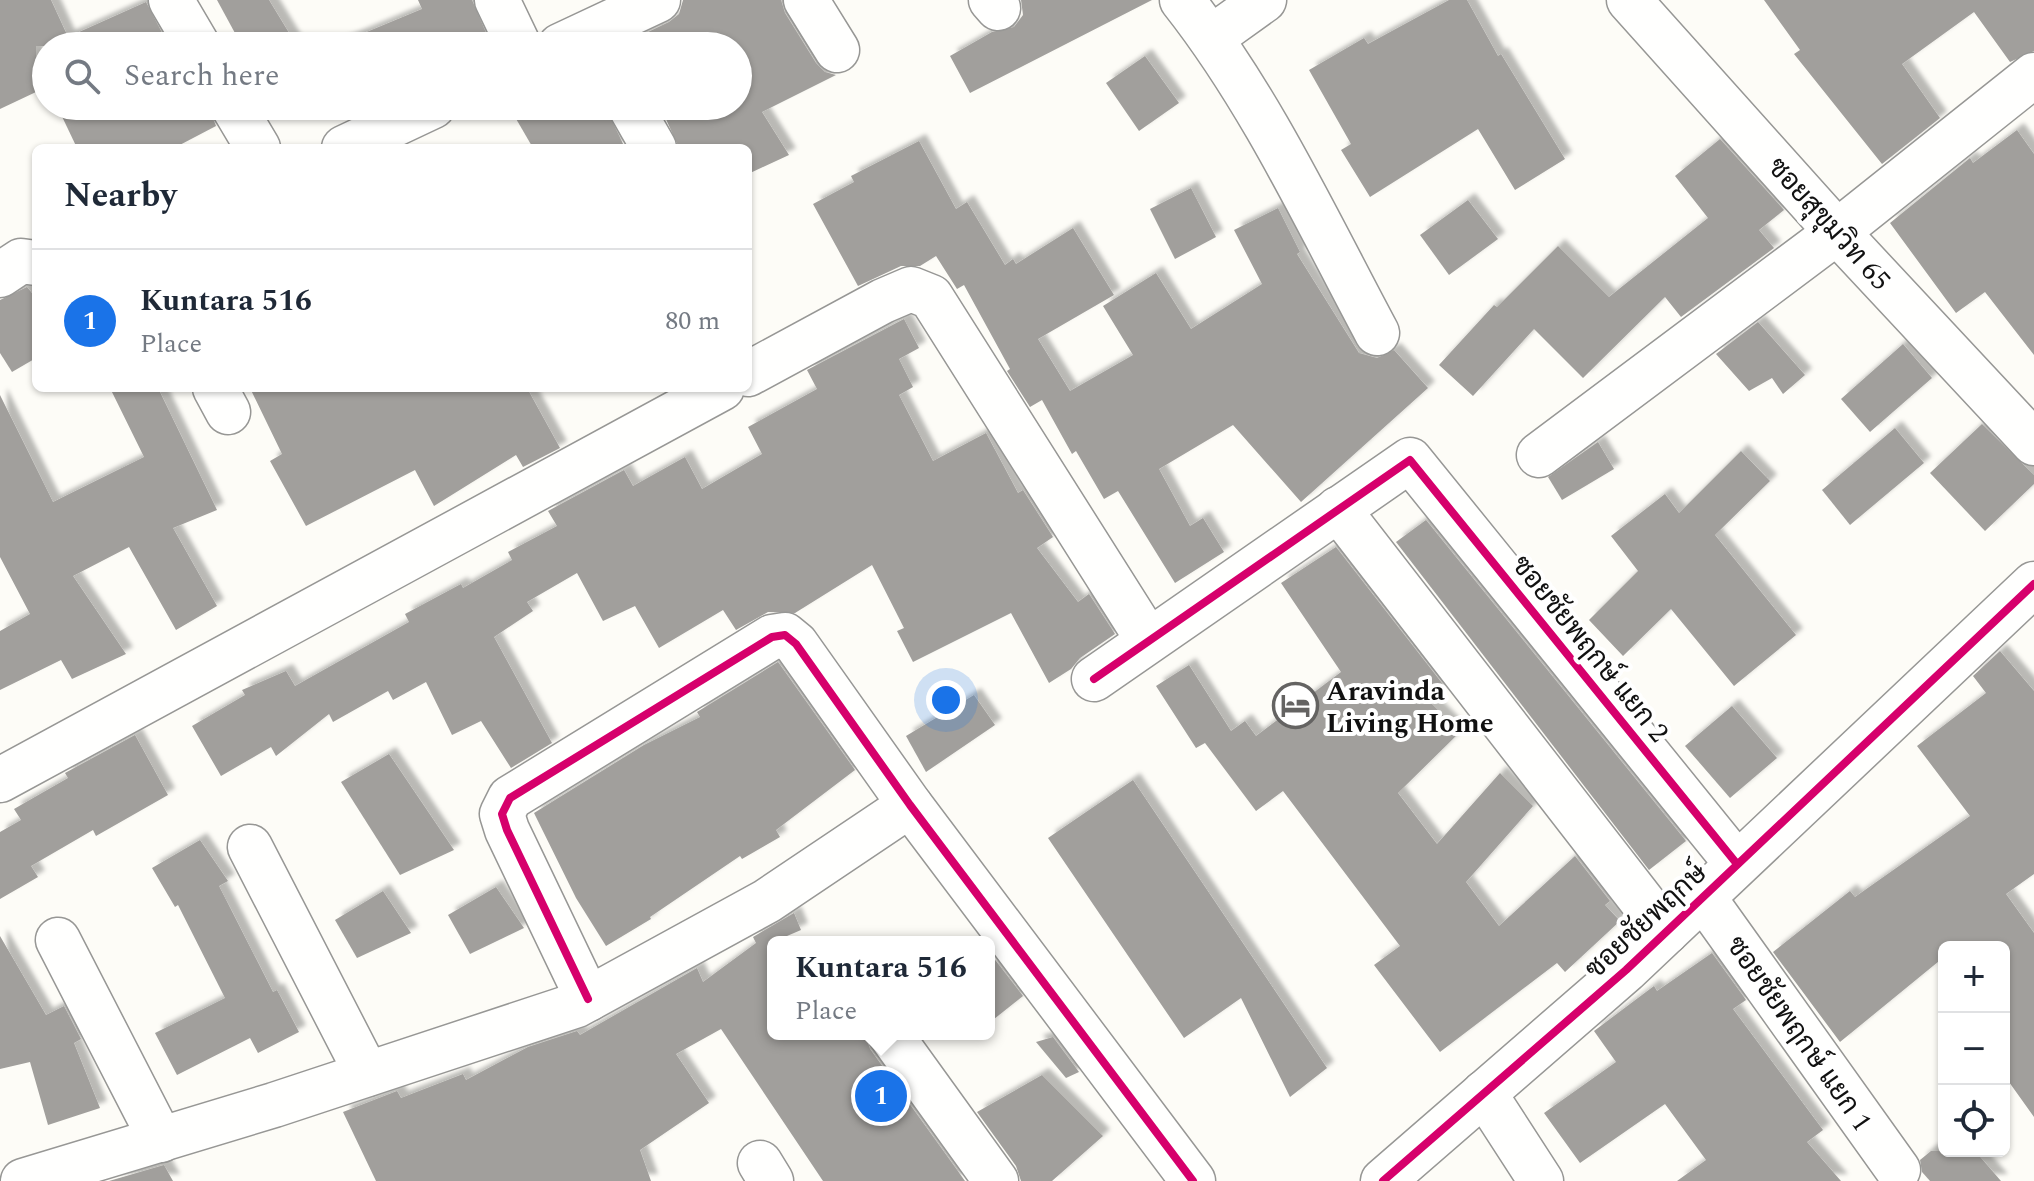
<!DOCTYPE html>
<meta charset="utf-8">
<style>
:root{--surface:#fff;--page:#f6f6f7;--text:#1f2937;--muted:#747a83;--line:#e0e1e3;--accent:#1a73e8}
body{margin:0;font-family:Spectral,Sarabun,serif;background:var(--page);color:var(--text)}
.controls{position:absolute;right:24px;bottom:24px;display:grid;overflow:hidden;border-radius:12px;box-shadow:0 2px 6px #0004}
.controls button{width:72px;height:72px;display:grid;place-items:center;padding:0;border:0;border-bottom:2px solid var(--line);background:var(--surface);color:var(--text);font:40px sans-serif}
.you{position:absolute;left:946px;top:700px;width:28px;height:28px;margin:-20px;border:6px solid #fff;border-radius:50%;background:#1a73e8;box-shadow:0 0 0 12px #1a73e833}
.badge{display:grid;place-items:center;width:52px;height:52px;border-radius:50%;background:var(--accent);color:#fff;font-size:26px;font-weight:700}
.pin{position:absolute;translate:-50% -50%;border:4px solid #fff;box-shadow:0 2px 8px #0006}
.popup{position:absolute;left:767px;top:936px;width:228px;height:104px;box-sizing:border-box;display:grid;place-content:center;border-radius:12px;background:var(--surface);filter:drop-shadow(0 2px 6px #0005);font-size:26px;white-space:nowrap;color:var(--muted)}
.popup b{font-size:30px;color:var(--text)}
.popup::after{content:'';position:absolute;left:50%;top:100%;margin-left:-16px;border:16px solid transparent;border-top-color:var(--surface)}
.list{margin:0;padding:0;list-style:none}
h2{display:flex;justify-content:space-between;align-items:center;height:104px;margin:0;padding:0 32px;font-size:34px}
h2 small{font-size:26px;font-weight:400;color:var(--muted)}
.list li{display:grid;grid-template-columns:52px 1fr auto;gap:24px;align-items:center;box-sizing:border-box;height:144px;padding:0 32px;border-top:2px solid var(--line)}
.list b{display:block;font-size:30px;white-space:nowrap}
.list p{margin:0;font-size:26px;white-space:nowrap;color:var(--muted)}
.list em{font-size:26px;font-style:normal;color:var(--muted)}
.icon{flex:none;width:44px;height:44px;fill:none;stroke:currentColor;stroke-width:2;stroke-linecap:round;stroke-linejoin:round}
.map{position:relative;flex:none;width:2034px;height:1181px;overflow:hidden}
.search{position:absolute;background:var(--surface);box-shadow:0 2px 6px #0004;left:32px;top:32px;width:720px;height:88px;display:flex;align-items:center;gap:20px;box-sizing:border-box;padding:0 28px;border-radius:44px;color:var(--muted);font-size:30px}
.panel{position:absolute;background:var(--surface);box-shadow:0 2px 6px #0004;left:32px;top:144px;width:720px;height:248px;border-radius:12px}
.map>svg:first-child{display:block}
</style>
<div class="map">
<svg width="2034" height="1181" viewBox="0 0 2034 1181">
<defs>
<filter id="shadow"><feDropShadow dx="7" dy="-7" stdDeviation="2" flood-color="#0004"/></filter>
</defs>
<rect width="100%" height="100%" fill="#fdfcf7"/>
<g fill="#a19f9c" filter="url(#shadow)">
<path d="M0 0H51L68 37 146 2 169 46H36V92L0 109Z"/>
<path d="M217 0H269L297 46H242Z"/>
<path d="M418 0H472L490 42 481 46H333L422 9Z"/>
<path d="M683 0H781L785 13 816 63 825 72 836 75 762 112 789 155 748 174V148H679L665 117 687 106H738V46H619L669 22 679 14Z"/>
<path d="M1021 0H1152L970 93 950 56 992 32 1014 27 1023 15Z"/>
<path d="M1449 0H1467L1498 56 1501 54 1565 159 1515 190 1478 129 1370 197 1341 150 1351 144 1309 70 1364 38 1368 44Z"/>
<path d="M1764 0H2034V51L2010 62 1974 12 1902 64 1940 118 1882 164 1794 54 1800 50Z"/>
<path d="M1145 56 1179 103 1139 131 1106 83Z"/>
<path d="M57 106H208L216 126 174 148H77Z"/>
<path d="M534 106H605L625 148H533L515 117Z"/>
<path d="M2017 130 2034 154V355L1985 292 1956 313 1890 223 1970 158 1973 163Z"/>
<path d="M1720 139 1784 210 1759 230 1774 248 1681 317 1665 297 1583 378 1534 329 1473 396 1439 365 1494 305 1497 307 1558 246 1609 297 1708 218 1675 176Z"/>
<path d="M919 141 956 209 967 202 1005 265 1013 259 1016 264 1073 228 1114 295 1038 339 1070 391 1133 355 1103 306 1156 273 1191 329 1262 284 1234 230 1278 208 1300 252 1297 254 1359 353 1377 358 1394 350 1428 388 1301 502 1233 425 1159 469 1190 526 1203 518 1224 552 1175 583 1118 491 1104 499 1076 451 1072 454 1042 400 1030 407 1007 371 1010 369 964 285 957 289 936 256 920 266H901L858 286 813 204 854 182 851 176Z"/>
<path d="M1191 188 1216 237 1175 259 1150 209Z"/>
<path d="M1468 200 1498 239 1449 275 1420 235Z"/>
<path d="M27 287 36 298V358L12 372 0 353V300Z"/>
<path d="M904 319 919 348 899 359 913 387 899 395 933 461 986 433 1018 493 1023 490 1053 537 1037 548 1078 602 1089 594 1115 634 1080 658 1071 669 1049 683 1011 613 913 662 897 631 904 628 872 565 795 613 768 612 736 630 723 610 659 648 635 606 603 621 577 573 527 602 533 611 494 637 552 743 511 768 481 721 452 735 426 682 393 700 388 691 333 722 329 714 276 756 271 747 221 776 192 726 245 695 242 690 286 671 295 686 409 622 405 614 461 584 463 588 512 560 508 552 557 526 548 511 624 470 633 486 685 457 702 489 762 454 748 427 817 389 807 370Z"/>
<path d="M1758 322 1805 375 1783 394 1772 378 1749 391 1716 354Z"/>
<path d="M1903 344 1932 378 1870 432 1841 399Z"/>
<path d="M110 388H158L217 510 173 528 217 606 176 630 129 547 73 576 126 654 72 679 61 660 0 690V631L30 614 0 557V395L53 502 144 457Z"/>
<path d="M250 388H527L560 448 523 467 516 455 434 506 415 470 306 526 270 461 282 454Z"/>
<path d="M1982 424 2034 475V484L1985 531 1930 473Z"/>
<path d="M1895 428 1924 463 1850 525 1822 490Z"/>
<path d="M1598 442 1614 469 1562 500 1548 477Z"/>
<path d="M1741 451 1770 481 1715 535 1796 635 1734 686 1671 609 1623 656 1589 620 1638 571 1611 536 1665 494 1679 513Z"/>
<path d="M1426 520 1686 841 1649 870 1396 542Z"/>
<path d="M1336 547 1445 687 1427 699 1460 732 1398 793 1437 844 1500 773 1533 806 1466 882 1499 926 1575 856 1610 901 1605 905 1620 921 1565 972 1557 963 1440 1052 1374 965 1400 946 1283 791 1256 811 1205 743 1196 748 1156 686 1189 665 1231 731 1245 721 1256 736 1341 672 1281 583Z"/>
<path d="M2000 651 2034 691V874L2006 894 2034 933V1117L2004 1075V947H1944V957L1840 1042 1773 952 1850 891 1855 897 1970 816 1917 746 1986 693 1973 676Z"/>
<path d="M778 662 855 770 776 830 780 837 742 859 740 856 650 917 651 919 606 946 576 898 534 813 644 745 700 717 697 712Z"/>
<path d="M974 695 995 725 926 772 906 736Z"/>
<path d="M1732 706 1777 758 1730 798 1685 746Z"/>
<path d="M135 735 168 795 96 836 93 830 31 866 38 877 0 899V832L21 820 14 809 68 778 65 773Z"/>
<path d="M389 754 454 850 400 875 341 782Z"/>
<path d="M1133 780 1327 1068 1290 1097 1241 998 1184 1038 1048 838Z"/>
<path d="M200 840 228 881 219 886 273 992 277 990 299 1032 258 1053 250 1038 177 1075 155 1033 225 998 178 905 175 907 152 868Z"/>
<path d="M496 887 524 928 470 954 448 915Z"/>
<path d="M383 891 411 933 357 958 335 920Z"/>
<path d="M794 913 801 930 773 942V1034H865L870 1049 965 1181H823L721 1029 676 1054 709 1103 640 1150 651 1181H376L343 1112 397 1091 401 1098 463 1074 466 1080 528 1047 577 1031 580 1035 697 968 703 982 756 943 753 937Z"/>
<path d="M0 936 46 1015 64 1006 81 1039 74 1043 100 1108 48 1125 30 1062 0 1069Z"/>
<path d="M989 952 1023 996 989 1023Z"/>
<path d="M1712 953 1746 1000 1733 1009 1823 1130 1807 1142 1841 1181H1677L1706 1160 1665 1104 1580 1163 1544 1113 1616 1062 1594 1031 1654 986 1657 991Z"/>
<path d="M1053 1037 1079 1072 1066 1078 1036 1042Z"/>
<path d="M1042 1075 1103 1136 1052 1181H1021L1016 1166 977 1112Z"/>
<path d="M1931 1151H1975L2001 1181H1930L1922 1172 1920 1160Z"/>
<path d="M164 1165 173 1181H109Z"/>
</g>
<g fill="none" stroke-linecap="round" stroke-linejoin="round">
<defs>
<g id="minor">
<path d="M171 0 198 46"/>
<path d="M497 0 519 46"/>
<path d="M806 0 837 50"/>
<path d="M991 0 998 8"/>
<path d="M1182 0C1261 100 1317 221 1377 333"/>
<path d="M1629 0 1837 232 2034 443"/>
<path d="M1211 38 1264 0"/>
<path d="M560 46 658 0"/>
<path d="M233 106 258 148"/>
<path d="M630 106 654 148"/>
<path d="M344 148 433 106"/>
<path d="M0 275 21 261 36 263"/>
<path d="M748 374 883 301 911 289 931 297 1148 640"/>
<path d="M215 388 228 412"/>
<path d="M1539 455 1837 232 2034 75"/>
<path d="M1338 509 1666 932"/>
<path d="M1094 679 1410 460 1737 864"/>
<path d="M0 780 722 388"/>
<path d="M250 847 367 1074"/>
<path d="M1703 897 1898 1170"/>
<path d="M58 940 161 1140"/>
<path d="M588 999 507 830 502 814 510 798 772 637 785 635 796 644 910 805 1193 1181"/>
<path d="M890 1034 996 1181"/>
<path d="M1484 1093 1541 1181"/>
<path d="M760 1163 771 1181"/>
<path d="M23 1181 274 1105 577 1005 767 901 910 805"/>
<path d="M1383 1181 1626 970 2034 584"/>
</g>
</defs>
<use href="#minor" stroke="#979795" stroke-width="47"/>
<use href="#minor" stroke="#fffffe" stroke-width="44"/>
<defs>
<g id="cycleway">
<path d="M1094 679 1410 460 1737 864"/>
<path d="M588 999 507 830 502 814 510 798 772 637 785 635 796 644 910 805 1193 1181"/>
<path d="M1383 1181 1626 970 2034 584"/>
</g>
</defs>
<use href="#cycleway" stroke="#fff" stroke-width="13"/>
<use href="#cycleway" stroke="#d6006c" stroke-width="8"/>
</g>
<defs>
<symbol id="hotel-ring" viewBox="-11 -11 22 22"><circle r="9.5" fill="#fff" stroke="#646362" stroke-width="1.5"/><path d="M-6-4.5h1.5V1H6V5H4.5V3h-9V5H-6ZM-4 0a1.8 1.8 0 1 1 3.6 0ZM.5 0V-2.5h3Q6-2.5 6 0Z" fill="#646362"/></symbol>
</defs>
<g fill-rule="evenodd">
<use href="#hotel-ring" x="1270" y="680" width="51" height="51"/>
</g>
<g text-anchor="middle" stroke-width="8" stroke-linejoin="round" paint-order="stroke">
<g font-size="28" fill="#111" stroke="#fff">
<text transform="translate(1830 223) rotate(48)" y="10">ซอยสุขุมวิท 65</text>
<text transform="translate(1591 648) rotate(51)" y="10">ซอยชัยพฤกษ์ แยก 2</text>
<text transform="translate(1645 920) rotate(-43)" y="10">ซอยชัยพฤกษ์</text>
<text transform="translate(1800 1033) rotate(55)" y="10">ซอยชัยพฤกษ์ แยก 1</text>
</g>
<g font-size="28" font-weight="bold" fill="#111" stroke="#fff" text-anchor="start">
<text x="1326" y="700">Aravinda<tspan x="1326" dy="32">Living Home</tspan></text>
</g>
</g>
</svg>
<div class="controls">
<button>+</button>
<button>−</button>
<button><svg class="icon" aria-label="locate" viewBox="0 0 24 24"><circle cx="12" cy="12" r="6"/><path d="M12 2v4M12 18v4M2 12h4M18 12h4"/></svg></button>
</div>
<div class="you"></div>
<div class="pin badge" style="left:881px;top:1096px">1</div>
<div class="popup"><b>Kuntara 516</b>Place</div>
<div class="search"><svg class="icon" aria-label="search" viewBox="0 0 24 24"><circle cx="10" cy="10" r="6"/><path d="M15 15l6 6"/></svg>Search here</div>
<section class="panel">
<h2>Nearby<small></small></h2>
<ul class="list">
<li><span class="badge">1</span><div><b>Kuntara 516</b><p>Place</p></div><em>80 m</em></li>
</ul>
</section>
</div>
